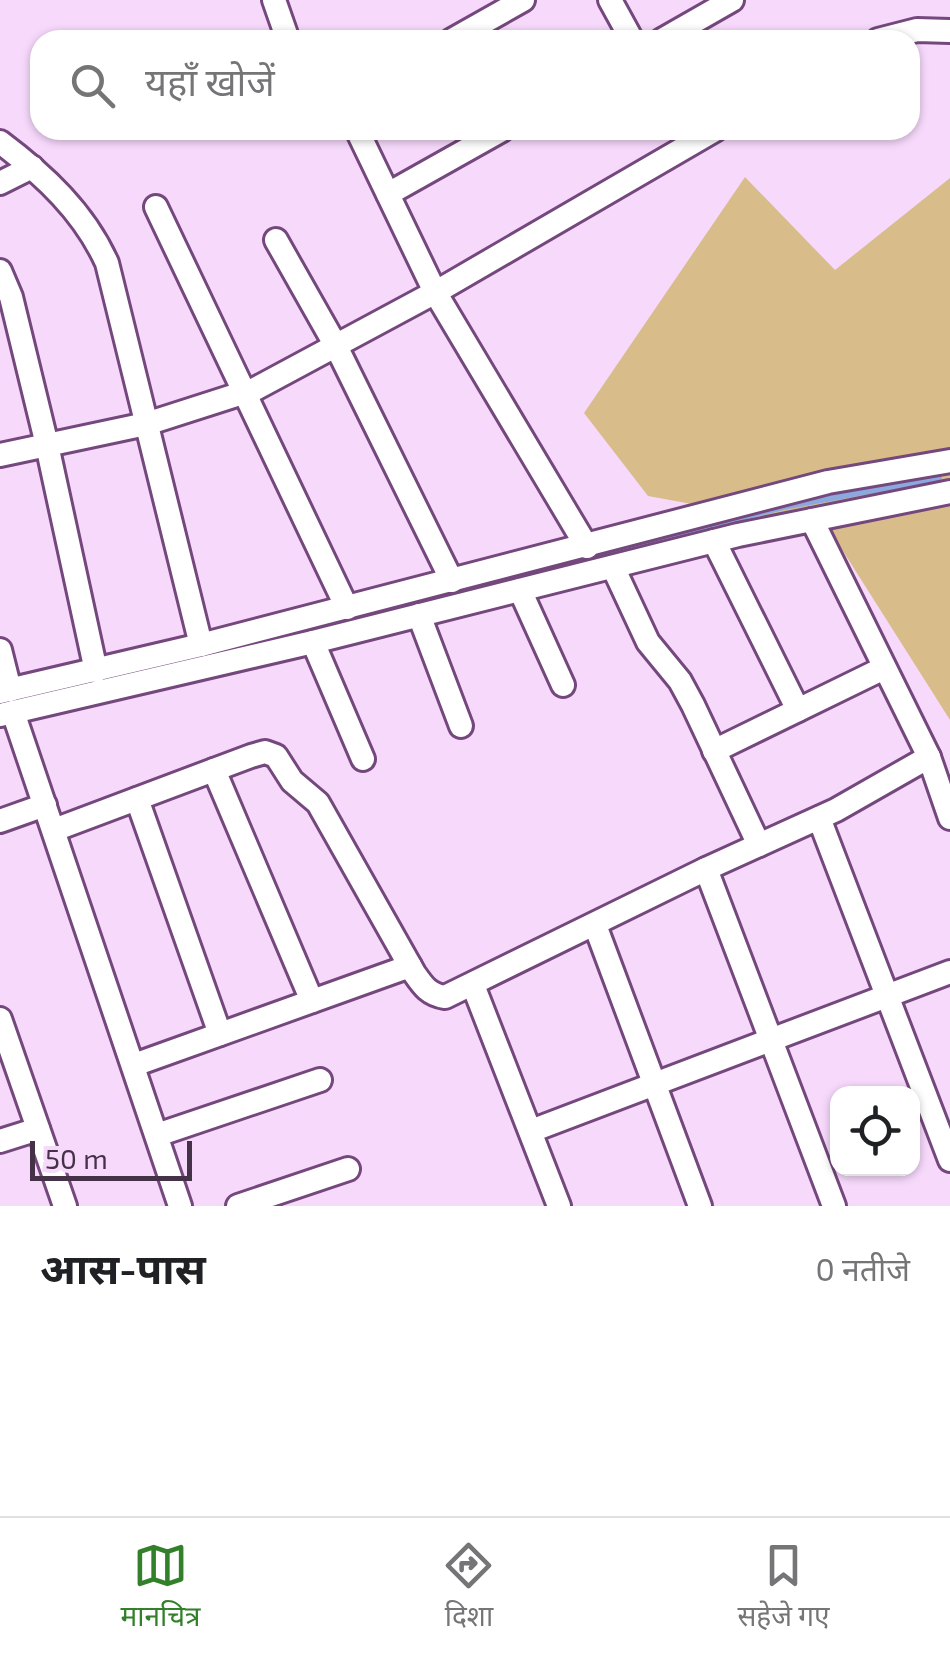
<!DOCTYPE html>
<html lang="hi">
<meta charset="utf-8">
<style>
:root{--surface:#fff;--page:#f6f6f6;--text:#202124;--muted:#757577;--line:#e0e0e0;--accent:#33802a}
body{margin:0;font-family:"Exo 2","Noto Sans Devanagari",sans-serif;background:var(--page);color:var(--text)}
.controls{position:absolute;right:30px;bottom:30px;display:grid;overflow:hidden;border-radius:20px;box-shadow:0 2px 8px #0004}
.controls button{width:90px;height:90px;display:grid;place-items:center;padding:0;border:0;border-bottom:2px solid var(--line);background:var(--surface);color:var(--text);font:50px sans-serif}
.scale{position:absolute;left:30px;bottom:25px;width:162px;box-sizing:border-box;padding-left:10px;border:5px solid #453148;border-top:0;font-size:28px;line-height:35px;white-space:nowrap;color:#453148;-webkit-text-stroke:8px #f7d9fc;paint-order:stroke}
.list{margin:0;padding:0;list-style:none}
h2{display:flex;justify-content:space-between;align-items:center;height:130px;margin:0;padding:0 40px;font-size:42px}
h2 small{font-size:32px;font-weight:400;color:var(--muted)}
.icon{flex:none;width:55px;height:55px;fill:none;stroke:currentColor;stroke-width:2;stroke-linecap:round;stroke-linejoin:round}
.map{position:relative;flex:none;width:950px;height:1206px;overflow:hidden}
.search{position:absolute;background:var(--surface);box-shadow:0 2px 8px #0004;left:30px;right:30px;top:30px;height:110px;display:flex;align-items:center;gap:25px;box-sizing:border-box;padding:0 35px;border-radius:30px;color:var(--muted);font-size:38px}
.sheet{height:310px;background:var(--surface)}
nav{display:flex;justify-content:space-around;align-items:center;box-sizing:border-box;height:140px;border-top:2px solid var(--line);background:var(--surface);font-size:28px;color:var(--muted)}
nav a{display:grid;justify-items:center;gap:5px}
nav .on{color:var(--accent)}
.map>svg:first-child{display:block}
</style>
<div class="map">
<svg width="950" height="1206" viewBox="0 0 950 1206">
<rect width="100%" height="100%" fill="#f7d9fc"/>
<path fill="#d8bd8b" d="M745 177 835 270 950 178V720L829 529 648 496 584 413Z"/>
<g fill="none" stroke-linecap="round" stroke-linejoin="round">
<path stroke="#8ba9df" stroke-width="6" d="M554 565 783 507 939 478"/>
<defs>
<g id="minor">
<path d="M274 0 288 40"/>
<path d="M610 0 632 40"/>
<path d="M452 40 523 0"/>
<path d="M662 40 732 0"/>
<path d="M878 40 917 30 950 31"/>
<path d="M357 130 435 292 587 547"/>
<path d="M0 142C44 175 84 212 107 263L201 645"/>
<path d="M0 183 32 167"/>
<path d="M388 194 502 130"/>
<path d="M156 207 347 608"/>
<path d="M276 240 336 346 452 581"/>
<path d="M0 271 11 297 47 445 96 671"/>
<path d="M0 455 146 424 255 389 443 288 715 130"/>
<path d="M812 520 929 757 950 818"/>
<path d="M714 541 798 710"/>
<path d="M613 567 648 642 680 681 693 705 759 845"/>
<path d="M520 590 563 685"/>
<path d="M419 615 461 726"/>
<path d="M313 642 363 759"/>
<path d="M0 650 10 690"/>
<path d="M0 692 201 645 828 482 950 461"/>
<path d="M13 712 180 1206"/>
<path d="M0 715 313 642 738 535 950 492"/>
<path d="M714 751 884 668"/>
<path d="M214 770 312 1001"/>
<path d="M137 799 220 1034"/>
<path d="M819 818 950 1160"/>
<path d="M0 821 45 805"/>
<path d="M54 830 251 756 265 752 276 756 292 781 318 803 414 973C423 986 429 995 445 997L706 869 836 810 929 757"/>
<path d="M706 869 834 1206"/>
<path d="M595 925 700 1206"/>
<path d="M473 985 559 1206"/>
<path d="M0 1019 65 1206"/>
<path d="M134 1065 410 966"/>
<path d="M531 1131 950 972"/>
<path d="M157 1135 320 1080"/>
<path d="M0 1141 38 1129"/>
<path d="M238 1206 348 1169"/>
</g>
</defs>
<use href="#minor" stroke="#74487c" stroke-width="28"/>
<use href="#minor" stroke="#fff" stroke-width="22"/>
</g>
</svg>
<div class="controls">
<button><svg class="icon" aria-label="locate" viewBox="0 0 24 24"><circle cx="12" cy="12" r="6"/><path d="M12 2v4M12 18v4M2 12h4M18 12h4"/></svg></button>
</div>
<div class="scale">50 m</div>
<div class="search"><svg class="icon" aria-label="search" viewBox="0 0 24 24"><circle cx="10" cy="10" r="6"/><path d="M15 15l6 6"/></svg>यहाँ खोजें</div>
</div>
<section class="sheet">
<h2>आस-पास<small>0 नतीजे</small></h2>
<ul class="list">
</ul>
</section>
<nav>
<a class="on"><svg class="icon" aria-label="map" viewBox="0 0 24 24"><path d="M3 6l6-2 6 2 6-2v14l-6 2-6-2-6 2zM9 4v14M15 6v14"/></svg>मानचित्र</a>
<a><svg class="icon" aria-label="directions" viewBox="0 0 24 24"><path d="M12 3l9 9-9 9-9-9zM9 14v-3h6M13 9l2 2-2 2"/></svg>दिशा</a>
<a><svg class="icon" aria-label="saved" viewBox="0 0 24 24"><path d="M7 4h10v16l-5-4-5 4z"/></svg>सहेजे गए</a>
</nav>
